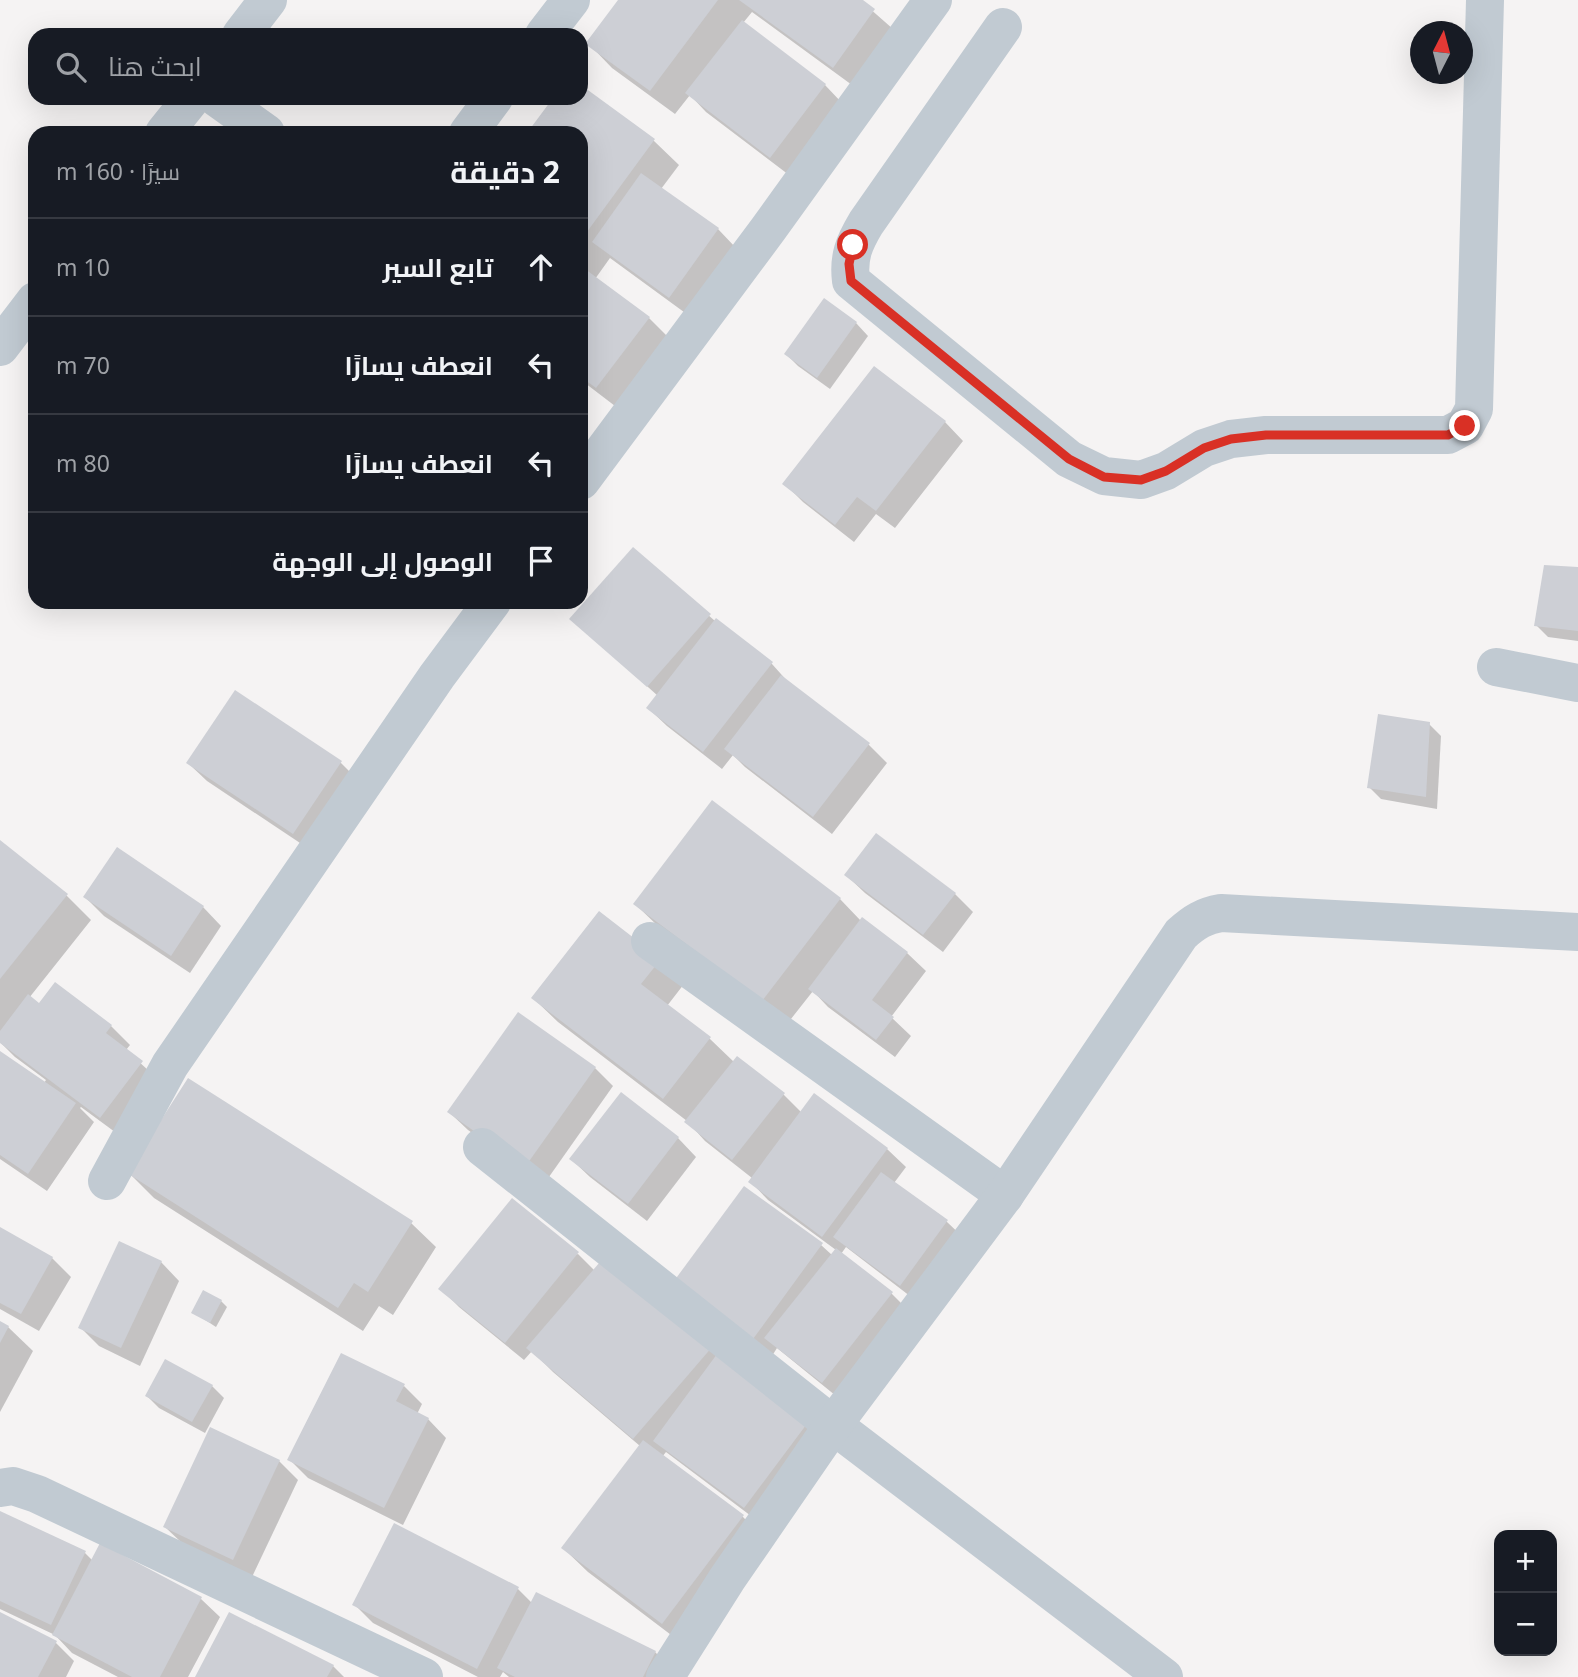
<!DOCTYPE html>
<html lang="ar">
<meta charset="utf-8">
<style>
:root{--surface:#171b24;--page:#242831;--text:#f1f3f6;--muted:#9ea1a6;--line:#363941}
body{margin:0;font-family:"Noto Sans",Cairo,sans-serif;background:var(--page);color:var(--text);direction:rtl}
.controls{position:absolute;right:21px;bottom:21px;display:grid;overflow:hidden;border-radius:14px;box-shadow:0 7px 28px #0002}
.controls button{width:63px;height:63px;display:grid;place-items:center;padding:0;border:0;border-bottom:2px solid var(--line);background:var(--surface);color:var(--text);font:35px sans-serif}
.compass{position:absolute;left:1410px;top:21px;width:63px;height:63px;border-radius:50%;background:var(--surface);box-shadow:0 7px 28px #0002;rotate:6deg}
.stop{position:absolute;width:21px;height:21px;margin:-16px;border:5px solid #d93025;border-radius:50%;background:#fff}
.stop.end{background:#d93025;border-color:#fff;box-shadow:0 2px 7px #0008}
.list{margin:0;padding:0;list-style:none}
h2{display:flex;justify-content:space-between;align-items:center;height:91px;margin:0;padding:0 28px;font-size:30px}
h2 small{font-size:23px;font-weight:400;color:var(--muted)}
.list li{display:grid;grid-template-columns:46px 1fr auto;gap:21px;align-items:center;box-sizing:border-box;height:98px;padding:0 28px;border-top:2px solid var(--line)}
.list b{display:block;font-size:26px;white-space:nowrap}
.list em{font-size:23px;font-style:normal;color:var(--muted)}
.icon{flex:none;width:38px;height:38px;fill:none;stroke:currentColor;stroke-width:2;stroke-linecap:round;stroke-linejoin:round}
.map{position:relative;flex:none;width:1578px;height:1677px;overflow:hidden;direction:ltr}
.search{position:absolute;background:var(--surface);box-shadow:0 7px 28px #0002;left:28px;top:28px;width:560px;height:77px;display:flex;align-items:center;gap:18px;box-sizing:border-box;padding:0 24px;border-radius:21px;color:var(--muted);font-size:26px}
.panel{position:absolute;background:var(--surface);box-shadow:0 7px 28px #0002;left:28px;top:126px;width:560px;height:483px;border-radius:21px;direction:rtl}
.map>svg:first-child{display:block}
</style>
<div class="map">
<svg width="1578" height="1677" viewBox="0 0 1578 1677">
<rect width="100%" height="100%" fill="#f5f3f3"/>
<g fill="#0003">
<path d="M620 0H860L893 29 852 85 752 12 743 23 825 85 843 104 789 175 706 112 690 95 675 114 612 68 588 43Z"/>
<path d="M581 87 654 141 679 165 661 189 718 229 736 248 688 315 610 258 595 279 649 318 667 336 615 406 581 380V133H529L555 98H581Z"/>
<path d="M824 301 856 323 868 336 830 389 798 366 786 354Z"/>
<path d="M875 368 945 422 963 441 895 528 876 514 854 542 803 502 785 484Z"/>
<path d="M633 549 715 621 772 664 789 683 869 745 887 763 832 834 745 767 733 755 722 769 667 726 648 708 658 696 572 619Z"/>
<path d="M1578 569V641L1548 637 1536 625Z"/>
<path d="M1429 724 1441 736 1437 809 1381 799 1369 787Z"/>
<path d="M340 762 359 781 312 851 207 781 188 763Z"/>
<path d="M0 842 67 896 91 920 29 998 40 1005 55 984 111 1026 130 1045 126 1050 160 1081 119 1135 81 1107 80 1108 94 1122 47 1191 0 1159V1053L44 1083 46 1080 15 1057 0 1042Z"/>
<path d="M846 875 955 894 973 912 943 952 865 893Z"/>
<path d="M85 897 203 907 221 926 190 973 104 916Z"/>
<path d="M840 899 861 921 907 953 926 971 891 1017 911 1036 895 1057 828 1007 813 991 787 1024 660 928 635 904Z"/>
<path d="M599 913 684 984 667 1006 710 1039 734 1062 784 1095 802 1113 887 1149 906 1167 894 1183 947 1222 966 1240 919 1303 846 1247 841 1254 891 1293 910 1312 841 1400 777 1348 772 1356 695 1299 821 1245 832 1255 836 1250 768 1200 750 1181 752 1178 705 1141 687 1121 558 1022 533 998Z"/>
<path d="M595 1068 613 1086 544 1184 468 1130 449 1112Z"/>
<path d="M622 1095 678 1138 696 1157 647 1221 590 1177 571 1159Z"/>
<path d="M129 1173 411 1223 436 1247 393 1315 379 1306 363 1331 154 1198Z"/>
<path d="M0 1229 52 1258 71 1277 39 1331 0 1309Z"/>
<path d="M578 1254 595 1271 811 1419 829 1437 763 1525 666 1452 662 1457 743 1517 767 1541 687 1647 588 1572 563 1548 640 1446 553 1372 532 1351 524 1360 459 1307 441 1289Z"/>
<path d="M161 1262 179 1281 140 1366 99 1346 81 1328Z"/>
<path d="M221 1301 227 1307 216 1327 193 1312Z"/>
<path d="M0 1323 8 1327 33 1351 0 1412Z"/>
<path d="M212 1386 224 1398 205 1433 159 1408 147 1396Z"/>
<path d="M404 1386 422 1404 417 1414 428 1419 446 1438 403 1525 308 1478 289 1459Z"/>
<path d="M211 1430 279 1461 298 1480 252 1577 184 1545 165 1527Z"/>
<path d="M0 1513 85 1553 93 1561 101 1546 201 1599 220 1617 188 1677H118L72 1653 55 1635 0 1609Z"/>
<path d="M518 1589 532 1603 655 1652 674 1671 671 1677H509L503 1672 500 1677H478L373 1623 354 1604Z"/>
<path d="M0 1614 56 1643 74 1661 66 1677H0Z"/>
<path d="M333 1666 344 1677H197Z"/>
</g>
<g fill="#cdcfd5">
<path d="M618 0H718L650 91 585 44Z"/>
<path d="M739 0H863L875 9 833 68Z"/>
<path d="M742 20 826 84 770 158 685 93Z"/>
<path d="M581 85 655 139 581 240V133H527L553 98H581Z"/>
<path d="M641 173 719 228 669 298 592 242Z"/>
<path d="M581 266 650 317 596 388 581 377Z"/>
<path d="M824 298 857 322 817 378 784 354Z"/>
<path d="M874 366 946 421 876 511 857 497 835 525 782 484Z"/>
<path d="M633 547 711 614 647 687 569 619Z"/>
<path d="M1544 565 1578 567V631L1534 626Z"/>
<path d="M716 618 773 662 703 752 646 708Z"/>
<path d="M781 675 870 743 813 817 724 749Z"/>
<path d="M235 690 342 761 293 834 186 763Z"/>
<path d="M1378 714 1430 722 1426 797 1367 788Z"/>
<path d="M712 800 841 898 762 1001 633 904Z"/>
<path d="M876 833 956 893 923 935 844 875Z"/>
<path d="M0 840 68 894 0 979Z"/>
<path d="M117 847 204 906 171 956 83 897Z"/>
<path d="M599 911 661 959 641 984 711 1037 663 1099 531 998Z"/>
<path d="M862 917 908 952 872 1000 894 1017 876 1040 808 989Z"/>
<path d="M55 982 112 1025 106 1033 143 1061 100 1118 0 1043V1031L28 994 39 1003Z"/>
<path d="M518 1012 596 1067 525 1167 447 1112Z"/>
<path d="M0 1051 76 1103 28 1174 0 1155Z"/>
<path d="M737 1056 785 1093 732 1160 684 1122Z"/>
<path d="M188 1078 413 1221 368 1292 354 1283 338 1308 127 1173Z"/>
<path d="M621 1092 679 1137 628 1204 569 1159Z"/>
<path d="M814 1093 888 1148 822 1237 748 1182Z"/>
<path d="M881 1172 948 1220 900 1286 833 1237Z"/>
<path d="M744 1186 823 1243 753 1339 674 1281Z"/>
<path d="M512 1198 579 1252 505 1343 438 1289Z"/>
<path d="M0 1227 53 1257 21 1314 0 1303Z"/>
<path d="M119 1241 162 1261 121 1348 78 1328Z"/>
<path d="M836 1248 893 1292 822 1383 764 1338Z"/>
<path d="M606 1255 713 1346 633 1439 526 1348Z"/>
<path d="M203 1290 222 1300 210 1323 191 1313Z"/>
<path d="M0 1321 9 1326 0 1343Z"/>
<path d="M720 1350 812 1417 744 1508 653 1441Z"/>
<path d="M341 1353 405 1384 396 1401 429 1418 384 1508 287 1460Z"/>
<path d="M165 1359 213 1385 192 1422 145 1396Z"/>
<path d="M210 1427 280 1460 233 1560 163 1527Z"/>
<path d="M643 1440 744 1515 662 1624 561 1548Z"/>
<path d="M0 1511 86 1551 51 1625 0 1601Z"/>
<path d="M394 1523 519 1587 477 1669 352 1605Z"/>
<path d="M100 1543 202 1597 160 1677H132L52 1635Z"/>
<path d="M536 1592 656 1651 643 1677H515L497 1668Z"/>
<path d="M0 1612 57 1641 38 1677H0Z"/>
<path d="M229 1612 334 1665 327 1677H195Z"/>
</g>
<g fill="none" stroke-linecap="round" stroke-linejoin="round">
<g stroke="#c1cad2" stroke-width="38">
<path d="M1003 27 866 223C854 243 848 257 851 281L1069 459 1104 476 1141 480 1166 471 1204 448 1231 439 1266 435H1448L1465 426 1474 409 1485 0"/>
<path d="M241 35 268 0"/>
<path d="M544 35 571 0"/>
<path d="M217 98 266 133"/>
<path d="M164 133 192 98"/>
<path d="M468 133 494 98"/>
<path d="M0 347 35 301"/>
<path d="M581 481 769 228 933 0"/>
<path d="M1496 667 1578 683"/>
<path d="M650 941 1005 1195"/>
<path d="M482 1147 833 1425 1164 1677"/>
<path d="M107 1181 170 1065 437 676 492 602"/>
<path d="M0 1488 13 1486 37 1494 424 1677"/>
<path d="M665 1677 727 1579 833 1425 1005 1195 1181 934C1194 922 1204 916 1221 913L1578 932"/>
</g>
</g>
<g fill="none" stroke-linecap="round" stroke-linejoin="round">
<path stroke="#d93025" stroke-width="9" d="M853 245 849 264 851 281 1069 459 1104 477 1141 480 1166 471 1204 448 1231 439 1266 435H1448L1465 426"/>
</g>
</svg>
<div class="controls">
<button>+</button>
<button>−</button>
</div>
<svg class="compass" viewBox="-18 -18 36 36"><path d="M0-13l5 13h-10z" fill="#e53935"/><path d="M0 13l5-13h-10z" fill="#9ea1a6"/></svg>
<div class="stop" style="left:853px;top:245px"></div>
<div class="stop end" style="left:1465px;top:426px"></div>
<div class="search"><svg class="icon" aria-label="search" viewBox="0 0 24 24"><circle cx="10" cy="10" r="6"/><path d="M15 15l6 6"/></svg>ابحث هنا</div>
<section class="panel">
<h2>2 دقيقة<small>سيرًا · 160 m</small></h2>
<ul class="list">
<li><svg class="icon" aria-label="ahead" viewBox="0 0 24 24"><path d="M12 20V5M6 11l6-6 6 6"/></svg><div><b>تابع السير</b></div><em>10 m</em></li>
<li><svg class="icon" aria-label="left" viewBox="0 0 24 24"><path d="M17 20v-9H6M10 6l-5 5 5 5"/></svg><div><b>انعطف يسارًا</b></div><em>70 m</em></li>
<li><svg class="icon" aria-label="left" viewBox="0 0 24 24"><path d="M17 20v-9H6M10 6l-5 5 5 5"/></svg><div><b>انعطف يسارًا</b></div><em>80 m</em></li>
<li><svg class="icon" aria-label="arrive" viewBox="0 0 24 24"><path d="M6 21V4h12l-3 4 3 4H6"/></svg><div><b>الوصول إلى الوجهة</b></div></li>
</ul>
</section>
</div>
